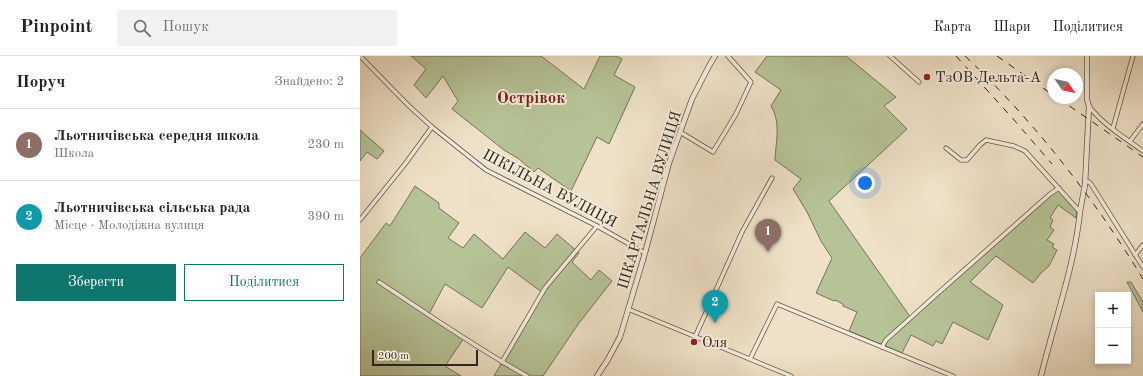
<!DOCTYPE html>
<html lang="uk">
<meta charset="utf-8">
<style>
:root{--surface:#fff;--page:#f2f2f2;--text:#202124;--muted:#757577;--line:#e0e0e0;--accent:#0f766e}
body{margin:0;font-family:"Old Standard TT",serif;background:var(--page);color:var(--text)}
.controls{position:absolute;right:12px;bottom:12px;display:grid;overflow:hidden;border-radius:0px;box-shadow:0 2px 6px #0003}
.controls button{width:36px;height:36px;display:grid;place-items:center;padding:0;border:0;border-bottom:1px solid var(--line);background:var(--surface);color:var(--text);font:20px sans-serif}
.compass{position:absolute;left:687px;top:12px;width:36px;height:36px;border-radius:50%;background:var(--surface);box-shadow:0 2px 6px #0003;rotate:124deg}
.scale{position:absolute;left:12px;bottom:10px;width:106px;box-sizing:border-box;padding-left:4px;border:2px solid #31271a;border-top:0;font-size:11px;line-height:14px;white-space:nowrap;color:#31271a;-webkit-text-stroke:3px #f4ecdb;paint-order:stroke}
.you{position:absolute;left:505px;top:127px;width:14px;height:14px;margin:-10px;border:3px solid #fff;border-radius:50%;background:#1a73e8;box-shadow:0 0 0 6px #1a73e833}
.badge{display:grid;place-items:center;width:26px;height:26px;border-radius:50%;background:var(--accent);color:#fff;font-size:13px;font-weight:700}
.pin{position:absolute;translate:-50% -33px;filter:drop-shadow(0 1px 2px #0008)}
.pin::after{content:'';position:absolute;top:21px;width:14px;height:12px;background:inherit;clip-path:polygon(0 0,100% 0,50% 100%)}
.list{margin:0;padding:0;list-style:none}
h2{display:flex;justify-content:space-between;align-items:center;height:52px;margin:0;padding:0 16px;font-size:17px}
h2 small{font-size:13px;font-weight:400;color:var(--muted)}
.list li{display:grid;grid-template-columns:26px 1fr auto;gap:12px;align-items:center;box-sizing:border-box;height:72px;padding:0 16px;border-top:1px solid var(--line)}
.list b{display:block;font-size:15px;white-space:nowrap}
.list p{margin:0;font-size:13px;white-space:nowrap;color:var(--muted)}
.list em{font-size:13px;font-style:normal;color:var(--muted)}
.actions{display:flex;gap:8px;padding:12px 16px}
.actions a{flex:1;padding:9px 0;border:1px solid var(--accent);border-radius:0px;text-align:center;font-size:14px;color:var(--accent)}
.actions .main{background:var(--accent);color:#fff}
.icon{flex:none;width:22px;height:22px;fill:none;stroke:currentColor;stroke-width:2;stroke-linecap:round;stroke-linejoin:round}
.map{position:relative;flex:none;width:783px;height:320px;overflow:hidden}
header{display:flex;align-items:center;gap:24px;box-sizing:border-box;height:56px;padding:0 20px;background:var(--surface);border-bottom:1px solid var(--line)}
header strong{font-size:19px}
nav{display:flex;gap:22px;margin-inline-start:auto;font-size:14px}
.search{width:280px;height:36px;background:var(--page);display:flex;align-items:center;gap:10px;box-sizing:border-box;padding:0 14px;border-radius:0px;color:var(--muted);font-size:15px}
main{display:flex}
aside{flex:1;background:var(--surface)}
.map>svg:first-child{display:block}
</style>
<header>
<strong>Pinpoint</strong>
<div class="search"><svg class="icon" aria-label="search" viewBox="0 0 24 24"><circle cx="10" cy="10" r="6"/><path d="M15 15l6 6"/></svg>Пошук</div>
<nav><a>Карта</a><a>Шари</a><a>Поділитися</a></nav>
</header>
<main>
<aside>
<h2>Поруч<small>Знайдено: 2</small></h2>
<ul class="list">
<li><span class="badge" style="background:#8d6e63">1</span><div><b>Льотничівська середня школа</b><p>Школа</p></div><em>230 m</em></li>
<li><span class="badge" style="background:#0f9aa8">2</span><div><b>Льотничівська сільська рада</b><p>Місце · Молодіжна вулиця</p></div><em>390 m</em></li>
</ul>
<div class="actions"><a class="main">Зберегти</a><a>Поділитися</a></div>
</aside>
<div class="map">
<svg width="783" height="320" viewBox="0 0 783 320">
<rect width="100%" height="100%" fill="#eee1c7"/>
<filter id="stains"><feTurbulence type="fractalNoise" baseFrequency=".005" numOctaves="4"/><feColorMatrix values="0 0 0 0 .2 0 0 0 0 .09 0 0 0 0 .02 0 0 0 .5 -.17"/></filter>
<radialGradient id="worn" r=".72"><stop offset=".6" stop-color="#630" stop-opacity="0"/><stop offset="1" stop-color="#630" stop-opacity=".3"/></radialGradient>
<g fill="#b6c397" stroke="#747558">
<path d="M51 0H181L224 33 240 0H256L262 3 254 19 275 31 249 88 237 81 211 135 178 112 174 116 159 103 144 94 92 53 98 45 83 20 66 42 54 29 66 13Z"/>
<path d="M407 0H486L536 41 524 50 547 73 469 145 551 262 697 134 717 154 716 162 698 149 690 162 693 164 690 171 694 174 687 184 694 188 692 191 697 194 689 210 681 217 673 227 636 200 610 226 643 249 628 284 593 266 582 288 576 285 573 290 551 279 542 297 489 275 497 256 483 250V248L475 244 474 245 456 237 472 202 461 185 447 156 433 133 441 123 415 104C416 84 421 67 411 50L421 34 395 16Z"/>
<path d="M0 74 24 95 17 103 7 96 0 105Z"/>
<path d="M55 130 79 147V152L99 167 88 182 103 192 114 178 143 203 165 176 185 192 197 178 219 197 212 206 231 224 239 214 252 225 219 267 183 320H134L183 237 148 211 122 252 85 228 69 258 104 282 85 310 101 320H0V202L26 167 30 170Z"/>
<path d="M767 226H771L783 246V256Z"/>
</g>
<g fill="none" stroke-linecap="round" stroke-linejoin="round">
<defs>
<g id="minor">
<path d="M0 0 49 50 72 71 126 114 237 170 285 197"/>
<path d="M530 0 559 26"/>
<path d="M729 50C742 68 765 82 783 95"/>
<path d="M753 72 773 0"/>
<path d="M320 76 353 96 376 58 391 26 368 0"/>
<path d="M770 85 783 68"/>
<path d="M586 92 601 104H607L620 89 626 84 654 90 665 95 720 156"/>
<path d="M725 125 729 126 731 128 783 211"/>
<path d="M0 164 45 108 72 71"/>
<path d="M775 199 783 189"/>
<path d="M19 226C68 258 116 292 167 320"/>
<path d="M268 253 431 320"/>
<path d="M335 281 382 176 412 122"/>
<path d="M522 291 526 284 576 239 690 138 699 132"/>
<path d="M390 303 417 248 593 320"/>
<path d="M142 306 185 232 237 170"/>
</g>
<g id="tertiary">
<path d="M720 155 725 129 729 50 727 44V0"/>
<path d="M237 320 247 305 260 281 285 197 309 107 332 43 349 10 355 0"/>
<path d="M681 320C694 266 714 212 720 156"/>
</g>
</defs>
<use href="#minor" stroke="#605645" stroke-width="5"/>
<use href="#tertiary" stroke="#605645" stroke-width="6"/>
<use href="#minor" stroke="#f4ecdb" stroke-width="3.5"/>
<use href="#tertiary" stroke="#f4ecdb" stroke-width="4.5"/>
<g stroke="#31271a" stroke-width="1" stroke-dasharray="7 7" stroke-linecap="butt">
<path d="M596 0 655 65 692 108"/>
<path d="M605 0C674 65 734 142 783 223"/>
<path d="M637 0 693 39"/>
<path d="M698 42 783 101"/>
</g>
</g>
<g fill="#8f2418" stroke="#f4ecdb" stroke-width="1.5">
<circle cx="567" cy="21" r="4"/>
<circle cx="334" cy="286" r="4"/>
</g>
<g text-anchor="middle" stroke-width="4" stroke-linejoin="round" paint-order="stroke">
<g font-size="15" fill="#31271a" stroke="#f4ecdb" text-anchor="start">
<text x="575" y="26">ТзОВ Дельта-А</text>
<text x="342" y="291">Оля</text>
</g>
<g font-size="15" fill="#31271a" stroke="#f4ecdb">
<text transform="translate(190 132) rotate(28)" y="5">ШКІЛЬНА ВУЛИЦЯ</text>
<text transform="translate(289 144) rotate(-73)" y="5">ШКАРТАЛЬНА ВУЛИЦЯ</text>
</g>
<g font-size="17" font-weight="bold" fill="#7a1f14" stroke="#f4ecdb">
<text x="171" y="47">Острівок</text>
</g>
</g>
<rect width="100%" height="100%" filter="url(#stains)"/>
<rect width="100%" height="100%" fill="url(#worn)"/>
</svg>
<div class="controls">
<button>+</button>
<button>−</button>
</div>
<svg class="compass" viewBox="-18 -18 36 36"><path d="M0-13l5 13h-10z" fill="#e53935"/><path d="M0 13l5-13h-10z" fill="#757577"/></svg>
<div class="scale">200 m</div>
<div class="you"></div>
<div class="pin badge" style="left:408px;top:196px;background:#8d6e63">1</div>
<div class="pin badge" style="left:355px;top:267px;background:#0f9aa8">2</div>
</div>
</main>
